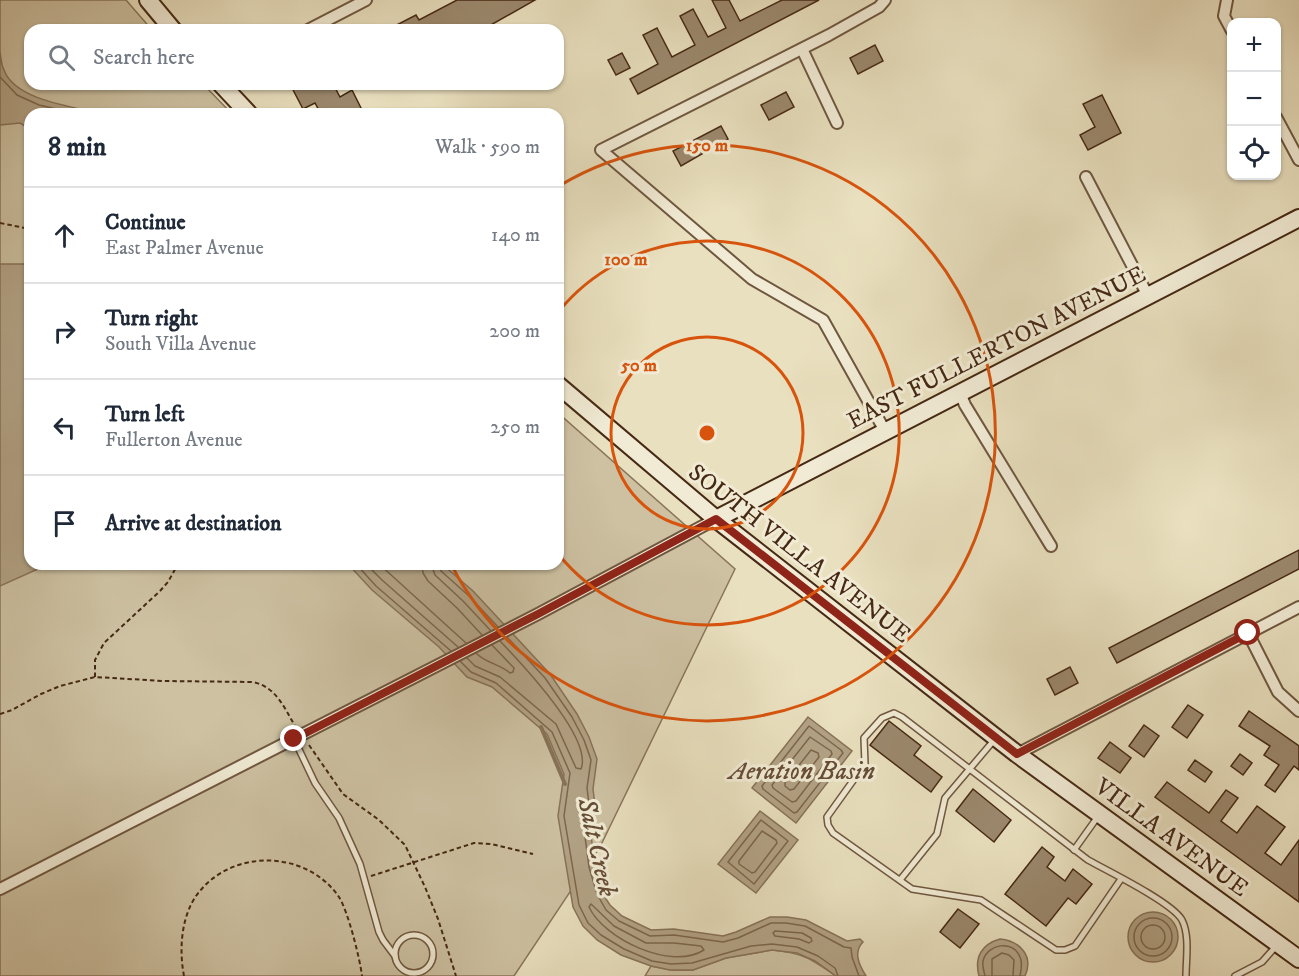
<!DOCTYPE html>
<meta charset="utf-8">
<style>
:root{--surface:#fff;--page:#f6f6f7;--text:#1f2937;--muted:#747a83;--line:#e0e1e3}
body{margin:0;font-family:"IM FELL DW Pica",serif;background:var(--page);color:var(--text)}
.controls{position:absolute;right:18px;top:18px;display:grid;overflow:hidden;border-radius:12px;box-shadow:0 2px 4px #0004}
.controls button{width:54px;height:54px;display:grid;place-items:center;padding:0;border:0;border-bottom:2px solid var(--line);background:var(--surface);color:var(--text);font:30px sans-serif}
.stop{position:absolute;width:18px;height:18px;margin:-14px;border:4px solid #8f2418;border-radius:50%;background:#fff}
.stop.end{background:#8f2418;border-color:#fff;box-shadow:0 2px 6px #0008}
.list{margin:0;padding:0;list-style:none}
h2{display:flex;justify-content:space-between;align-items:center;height:78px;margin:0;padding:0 24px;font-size:26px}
h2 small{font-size:20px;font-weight:400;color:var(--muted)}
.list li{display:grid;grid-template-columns:39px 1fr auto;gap:18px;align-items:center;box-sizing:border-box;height:96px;padding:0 24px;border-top:2px solid var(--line)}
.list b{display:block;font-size:22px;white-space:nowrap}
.list p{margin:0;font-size:20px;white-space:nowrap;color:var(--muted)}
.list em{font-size:20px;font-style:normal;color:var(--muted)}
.icon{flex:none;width:33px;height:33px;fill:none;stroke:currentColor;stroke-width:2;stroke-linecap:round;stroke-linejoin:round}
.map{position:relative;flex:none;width:1299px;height:976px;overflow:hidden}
.search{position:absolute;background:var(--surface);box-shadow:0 2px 4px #0004;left:24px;top:24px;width:540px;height:66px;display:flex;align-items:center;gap:15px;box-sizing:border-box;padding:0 21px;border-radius:18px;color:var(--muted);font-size:22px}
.panel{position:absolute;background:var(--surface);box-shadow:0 2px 4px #0004;left:24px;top:108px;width:540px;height:462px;border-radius:18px}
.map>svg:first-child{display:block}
</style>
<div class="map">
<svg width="1299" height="976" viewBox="0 0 1299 976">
<rect width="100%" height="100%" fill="#e9e0bf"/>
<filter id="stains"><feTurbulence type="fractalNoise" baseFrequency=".00333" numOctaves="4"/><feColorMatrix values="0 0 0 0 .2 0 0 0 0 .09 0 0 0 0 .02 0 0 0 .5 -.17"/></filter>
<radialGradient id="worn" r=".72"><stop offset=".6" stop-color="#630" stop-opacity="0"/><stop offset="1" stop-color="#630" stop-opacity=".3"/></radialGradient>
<g fill="#cdc1a2" stroke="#8a755b" stroke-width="1.5">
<path d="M0 0H126L152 30H30V84H203L232 114H30V564H558V413L735 569 600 847 514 976H0Z"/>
<path d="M772 950C803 953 810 958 836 976H645L651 966 671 970H693L726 958Z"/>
</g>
<g fill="#b2a285" stroke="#877258" stroke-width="1.5">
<path d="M0 52C1 57 1 65 4 70 15 101 76 107 104 114H30V129L20 123 0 125Z"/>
<path d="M0 264H30V564H49L0 586Z"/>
<path d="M348 564H442L473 591 550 674 577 714 589 737 597 759 593 789 595 805 590 815V828L595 865 602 893 610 905 622 916 651 930 674 929 723 936 736 932 770 917H787L806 920 847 941 860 939 863 942C853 952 859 965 866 976H836L815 961 797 953 772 950 726 958 693 970H670L651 966 621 955 597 940 583 926 573 907 558 816 564 774 547 734 492 687 467 677 439 647 372 590Z"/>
<path d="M808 717 852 751 796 823 752 788Z"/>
<path d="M760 811 798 840 756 893 718 864Z"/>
<circle cx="1153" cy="937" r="25"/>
<path d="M1000 939C1020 941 1034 956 1025 976H979C974 957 982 944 1000 939Z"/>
</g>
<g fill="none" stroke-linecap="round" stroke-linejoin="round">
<g stroke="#7c664c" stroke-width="1.5">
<path d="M0 77 17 95 39 105 78 114"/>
<path d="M356 564 376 586 451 651"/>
<path d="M366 564 382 580 458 647"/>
<path d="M379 564 466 643"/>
<path d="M422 564 423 573 428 581 457 608 482 635"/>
<path d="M431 564 435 575 463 601 491 631"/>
<path d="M439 564 441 571 469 596 498 627"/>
<path d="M507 637 545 678 572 717 584 740 591 760 587 788 589 804 584 814V829L589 867 597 894 606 910 619 921 650 936 674 935 723 942 738 938 771 923H786L805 926 844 947 851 948 852 957 859 976"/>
<path d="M476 653C485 663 500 664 510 673L513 672 514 668 492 645"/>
<path d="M467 658 475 666 500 677 556 724 576 768 581 769C593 739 521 663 500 641"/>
<path d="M460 661 471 672 496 683 552 732 570 773 564 816 579 905 588 923 601 935 624 949 652 961 671 964 692 963 751 946 772 944 797 947 818 956 835 968 838 976"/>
<path d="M809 726 841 750 843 753 797 812 794 813 763 789 762 786Z"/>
<path d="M810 737 831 751 832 754 796 801 792 802 773 788 772 785Z"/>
<path d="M811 750 818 753 819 757 794 789 790 790 785 786V783Z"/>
<path d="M761 820 788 841 754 884 728 862Z"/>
<path d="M762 831 776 840 777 843 755 872 752 873 739 864V861Z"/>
<path d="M591 904 614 926 646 943H674L701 946 704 950C671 971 604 939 589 907Z"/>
<circle cx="1153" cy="937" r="19"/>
<circle cx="1153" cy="937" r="12"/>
<path d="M775 931 802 933 811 938 812 941 809 943 799 939 775 936 773 933Z"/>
<path d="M985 976C984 971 982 966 983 961 987 944 1013 939 1020 957 1023 963 1021 970 1020 976"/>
<path d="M992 976V959L1002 953 1009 955 1014 960 1013 976"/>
</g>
<path stroke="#877258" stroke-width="4" d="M541 727 565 784"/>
</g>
<g fill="#9b886d" stroke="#462914" stroke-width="1.5">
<path d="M457 0H535L482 30H387L416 15 419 20Z"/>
<path d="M712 0H729L740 21 782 0H819L638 94 630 79 658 64 643 35 657 28 672 57 695 45 680 16 693 9 708 37 726 28Z"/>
<path d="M875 45 883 61 858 74 850 58Z"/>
<path d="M622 53 630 68 616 75 608 60Z"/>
<path d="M290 84H333L340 97 352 90 364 114H321L315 103 303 109Z"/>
<path d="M786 92 794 107 769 120 761 105Z"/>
<path d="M1102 95 1121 133 1088 150 1080 135 1095 127 1083 104Z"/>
<path d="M721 126 728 139 681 166 673 151Z"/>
<path d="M1299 550V569L1117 663 1109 648Z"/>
<path d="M1070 667 1078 683 1055 695 1047 679Z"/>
<path d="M1188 705 1203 715 1187 738 1172 727Z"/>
<path d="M1249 711 1299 746V770L1294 766 1275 792 1265 785 1279 765 1264 755 1270 746 1239 726Z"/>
<path d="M889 721 921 746 914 755 942 777 931 792 870 745Z"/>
<path d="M1144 725 1159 736 1144 757 1129 746Z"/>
<path d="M1110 742 1131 758 1120 773 1098 758Z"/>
<path d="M1240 754 1252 763 1243 775 1231 766Z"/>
<path d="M1195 760 1212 772 1205 782 1188 770Z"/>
<path d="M1167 782 1209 813 1226 790 1238 798 1221 821 1237 833 1257 806 1285 827 1265 853 1281 865 1299 840V902L1155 797Z"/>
<path d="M973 789 1011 820 994 842 956 811Z"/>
<path d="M1042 847 1054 857 1047 867 1065 881 1073 869 1092 884 1076 904 1068 898 1046 926 1005 894Z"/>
<path d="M958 909 979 924 960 948 940 932Z"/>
</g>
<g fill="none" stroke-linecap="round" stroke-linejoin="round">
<defs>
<g id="lane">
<path d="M294 739 315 783 339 818 360 864 379 932 383 940 395 956"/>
<path d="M1074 850 1099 815"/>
<path d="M1121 879 1075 946 1065 950H1056L981 900 912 889 833 833 828 825 827 817 865 764 864 738 882 718 894 713 902 717 1088 860C1108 871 1173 903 1182 920 1190 936 1186 959 1186 976"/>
<path d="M900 880 937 834 945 798 995 739"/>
<circle cx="414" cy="954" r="19"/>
<path d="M1235 976 1262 962 1277 945"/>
</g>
<g id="street">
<path d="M1227 0 1224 16 1232 31"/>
<path d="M308 30 366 0"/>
<path d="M802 49 837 123"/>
<path d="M1276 117 1299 160"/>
<path d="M1086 177 1148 296"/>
<path d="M960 393 965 405 1051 546"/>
<path d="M885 431 823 320 752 279 601 150 829 35 879 7 885 0"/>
<path d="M1248 633 1278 692 1299 711"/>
<path d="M1017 754 1299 607"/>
<path d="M0 889 538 614 716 519"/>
</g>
<g id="secondary">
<path d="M148 0 173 30"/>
<path d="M221 84 249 114"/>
<path d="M558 385 716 519 1017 754 1299 959"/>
<path d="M716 519 1299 218"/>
</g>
</defs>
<use href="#lane" stroke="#6f573f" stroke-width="8"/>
<use href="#street" stroke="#6f573f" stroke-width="14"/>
<use href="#secondary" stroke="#462914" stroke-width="20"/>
<g stroke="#462914" stroke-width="2" stroke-dasharray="4.5 3" stroke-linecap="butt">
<path d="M0 223 30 229"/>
<path d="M95 677V660L104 643 160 591 168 582 178 564"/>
<path d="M0 714 12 710 41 694 60 686 95 677 163 681 253 682C276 687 284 707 295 726"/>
<path d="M309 745 343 794 379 820 405 845 425 887 438 919 456 976"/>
<path d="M371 876 474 843 491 844 533 854"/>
<path d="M417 973 418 976"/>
<path d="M184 976C179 950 181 918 196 896 230 848 306 849 339 897 348 911 360 959 362 976"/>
</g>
<use href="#lane" stroke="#f1ebd5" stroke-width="5"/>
<use href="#street" stroke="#f1ebd5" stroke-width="10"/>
<use href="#secondary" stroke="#f1ebd5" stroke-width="16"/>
</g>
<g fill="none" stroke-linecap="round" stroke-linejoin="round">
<path stroke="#8f2418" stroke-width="8" d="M294 739 538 614 716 519 1017 754 1248 633"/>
</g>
<g fill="none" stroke="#d8540d" stroke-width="3">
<circle cx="707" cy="433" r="96"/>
<path d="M559 311A192 192 0 1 1 559 555"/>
<path d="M559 186A288 288 0 1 1 452 566"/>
</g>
<g text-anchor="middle" stroke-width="6" stroke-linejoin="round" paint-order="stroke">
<g font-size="24" fill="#462914" stroke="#f1ebd5">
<text transform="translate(996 347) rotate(-27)" y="8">EAST FULLERTON AVENUE</text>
<text transform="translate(800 553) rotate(38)" y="8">SOUTH VILLA AVENUE</text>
<text transform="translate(1172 837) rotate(36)" y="8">VILLA AVENUE</text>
</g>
<g font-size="26" font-style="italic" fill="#664d36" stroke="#f1ebd5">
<text x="802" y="779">Aeration Basin</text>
<text transform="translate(598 847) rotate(77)" y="9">Salt Creek</text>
</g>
</g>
<circle cx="707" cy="433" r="9" fill="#d8540d" stroke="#f1ebd5" stroke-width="3"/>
<g font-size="18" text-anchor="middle" font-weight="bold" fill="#d8540d" stroke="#f1ebd5" stroke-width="6" stroke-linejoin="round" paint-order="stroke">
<text x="707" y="151">150 m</text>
<text x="626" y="265">100 m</text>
<text x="639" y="371">50 m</text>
</g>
<rect width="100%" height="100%" filter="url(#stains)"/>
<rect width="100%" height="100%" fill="url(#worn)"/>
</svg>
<div class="controls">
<button>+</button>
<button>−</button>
<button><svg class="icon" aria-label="locate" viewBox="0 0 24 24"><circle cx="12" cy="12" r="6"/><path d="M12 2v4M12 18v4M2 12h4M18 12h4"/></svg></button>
</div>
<div class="stop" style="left:1248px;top:633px"></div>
<div class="stop end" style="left:294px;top:739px"></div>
<div class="search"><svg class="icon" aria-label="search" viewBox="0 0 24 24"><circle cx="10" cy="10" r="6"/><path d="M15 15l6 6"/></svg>Search here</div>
<section class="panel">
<h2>8 min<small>Walk · 590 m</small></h2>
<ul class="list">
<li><svg class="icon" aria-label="ahead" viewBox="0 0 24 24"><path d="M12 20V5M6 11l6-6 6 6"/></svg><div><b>Continue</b><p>East Palmer Avenue</p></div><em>140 m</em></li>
<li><svg class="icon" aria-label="right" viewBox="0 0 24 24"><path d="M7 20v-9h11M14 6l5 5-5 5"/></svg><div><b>Turn right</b><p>South Villa Avenue</p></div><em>200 m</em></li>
<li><svg class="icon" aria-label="left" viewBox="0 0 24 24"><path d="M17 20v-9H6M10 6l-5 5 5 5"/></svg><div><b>Turn left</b><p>Fullerton Avenue</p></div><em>250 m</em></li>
<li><svg class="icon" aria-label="arrive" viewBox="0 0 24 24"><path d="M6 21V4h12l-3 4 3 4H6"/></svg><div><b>Arrive at destination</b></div></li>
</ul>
</section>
</div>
